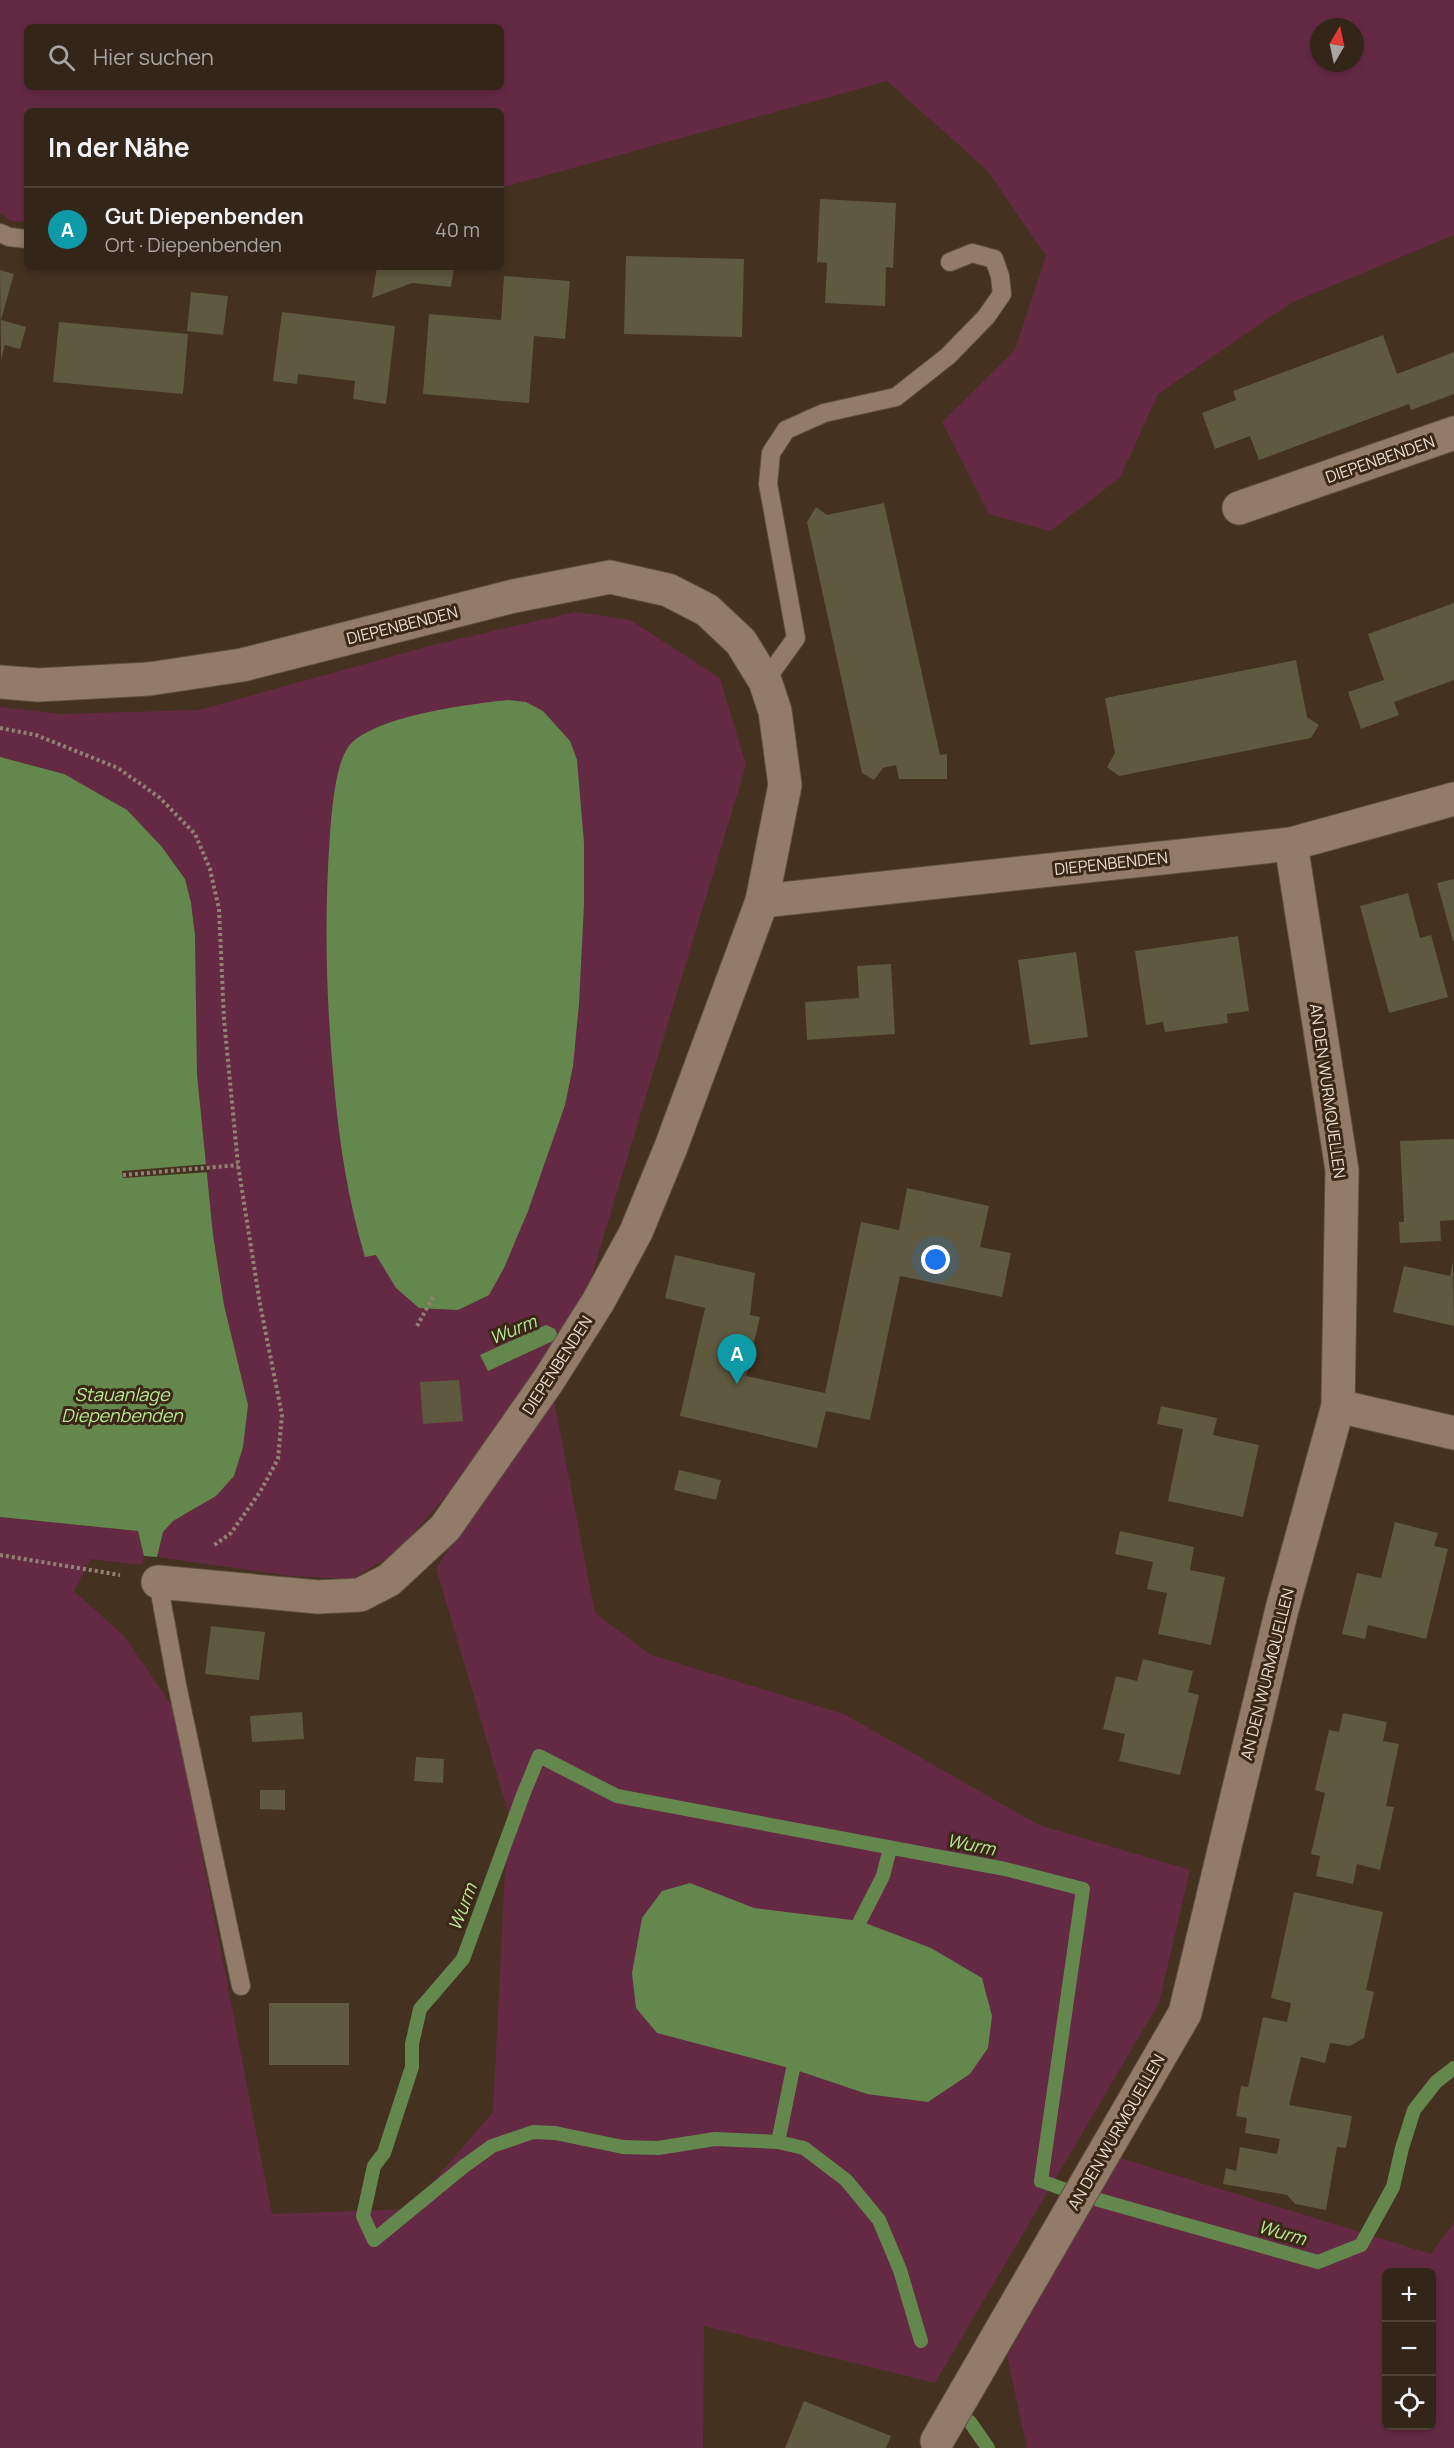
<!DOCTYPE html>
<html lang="de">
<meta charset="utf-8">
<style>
:root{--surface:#332518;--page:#3b2d21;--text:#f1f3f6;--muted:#a9a5a2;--line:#4e4237;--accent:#71c1f5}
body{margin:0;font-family:Manrope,sans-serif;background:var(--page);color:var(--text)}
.controls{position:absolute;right:18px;bottom:18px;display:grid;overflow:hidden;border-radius:9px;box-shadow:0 3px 9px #0003}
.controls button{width:54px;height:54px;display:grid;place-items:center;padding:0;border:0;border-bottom:2px solid var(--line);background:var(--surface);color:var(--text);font:30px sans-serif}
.compass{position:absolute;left:1310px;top:18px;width:54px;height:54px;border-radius:50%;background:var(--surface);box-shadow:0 3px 9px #0003;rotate:9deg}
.you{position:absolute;left:936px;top:1260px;width:21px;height:21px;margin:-15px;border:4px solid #fff;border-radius:50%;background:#1a73e8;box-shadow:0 0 0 9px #1a73e833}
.badge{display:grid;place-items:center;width:39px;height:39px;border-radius:50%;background:var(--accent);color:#fff;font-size:20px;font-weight:700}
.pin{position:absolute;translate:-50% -50px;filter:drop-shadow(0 2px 3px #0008)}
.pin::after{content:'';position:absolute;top:32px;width:21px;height:18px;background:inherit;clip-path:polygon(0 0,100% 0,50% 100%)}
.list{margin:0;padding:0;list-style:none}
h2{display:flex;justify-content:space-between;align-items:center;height:78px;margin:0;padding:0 24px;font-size:26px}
h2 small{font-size:20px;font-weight:400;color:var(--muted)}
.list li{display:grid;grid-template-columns:39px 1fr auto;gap:18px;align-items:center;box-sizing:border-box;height:84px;padding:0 24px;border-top:2px solid var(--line)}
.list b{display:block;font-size:22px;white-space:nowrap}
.list p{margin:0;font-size:20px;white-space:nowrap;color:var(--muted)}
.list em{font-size:20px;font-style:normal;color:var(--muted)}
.icon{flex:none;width:33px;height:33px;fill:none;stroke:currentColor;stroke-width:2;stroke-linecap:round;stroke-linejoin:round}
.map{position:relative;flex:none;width:1454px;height:2448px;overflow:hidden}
.search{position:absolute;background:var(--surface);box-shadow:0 3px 9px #0003;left:24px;top:24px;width:480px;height:66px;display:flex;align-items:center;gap:15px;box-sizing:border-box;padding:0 21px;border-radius:9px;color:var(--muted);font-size:22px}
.panel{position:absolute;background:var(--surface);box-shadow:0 3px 9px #0003;left:24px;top:108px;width:480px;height:162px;border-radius:9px}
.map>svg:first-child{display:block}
</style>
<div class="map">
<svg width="1454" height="2448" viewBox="0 0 1454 2448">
<rect width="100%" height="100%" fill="#443120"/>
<g fill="#642a44" fill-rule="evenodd">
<path d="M0 0H1454V235L1291 303 1158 394 1120 478 1050 531 989 514 942 422 1015 350 1046 256 987 170 887 81 501 188V111H27V222L11 221 0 213ZM27 27H501V87H27ZM1319 27H1355V63H1319Z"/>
<path d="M575 612 630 620 720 678 746 765 588 1288 560 1340 464 1475 397 1552 352 1579 291 1576 157 1557 163 1532 173 1521 216 1496 224 1305 213 1235 197 1074 195 935 191 903 185 879 162 847 64 774 0 757V707L59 714 199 710 433 645Z"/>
<path d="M553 1395 595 1613 651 1655 844 1714 1039 1825 1190 1870 1159 2003 935 2383 704 2326 703 2448H0V1517L138 1531 144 1556 142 1565 91 1559 74 1591 125 1637 174 1709 272 2214 410 2209 493 2112 508 1812 436 1568Z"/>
<path d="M1120 2158 1431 2254 1454 2222V2448H1027L1007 2356ZM1386 2272H1432V2426H1386Z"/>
</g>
<g fill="#64874d">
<path d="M508 700 526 702 543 711 570 741 577 760 584 843V904L579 1004 573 1066 565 1105 528 1211 504 1268 489 1295 458 1310 419 1308 396 1288 376 1255 365 1257C348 1200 339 1142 334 1083 326 999 324 917 330 834 332 811 335 764 349 746 374 716 469 704 508 700Z"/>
<path d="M0 757 64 774 127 810 162 847 185 879 191 903 195 935 197 1074 213 1235 224 1305 248 1405 243 1447 234 1476 216 1496 173 1521 163 1532 157 1557 144 1556 138 1531 0 1517Z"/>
<path d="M546 1325 555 1329 557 1334 555 1340 488 1371 480 1355Z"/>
<path d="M690 1883 754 1908 860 1921 931 1948 982 1978 992 2016 988 2048 970 2074 928 2102 867 2094 793 2069 657 2033 636 2008 632 1973 642 1918 662 1891Z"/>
</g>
<path fill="#443120" d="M209 1164 210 1172 123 1178 122 1171Z"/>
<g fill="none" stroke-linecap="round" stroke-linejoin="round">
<g stroke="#64874d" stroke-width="14">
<path d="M860 1921 883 1876 890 1848"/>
<path d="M778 2142 793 2069"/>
<path d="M1099 2200 1318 2262 1361 2245 1393 2187 1402 2148 1414 2110 1436 2082 1454 2068"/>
<path d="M921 2341 900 2270 879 2220 846 2180 804 2148 778 2142 715 2139 658 2148 623 2147 555 2133 533 2132 492 2146 463 2167 374 2240 363 2216 374 2166 384 2153 412 2067V2044L420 2009 463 1959 523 1795 539 1756 617 1796 1005 1869 1083 1889 1041 2181 1072 2192"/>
<path d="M970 2422 988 2448"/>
</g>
</g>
<g fill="#5e593f">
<path d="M820 199 896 203 893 268 886 267 885 306 825 303 827 263 817 262Z"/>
<path d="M626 256 744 259 742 337 624 334Z"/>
<path d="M377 267H454L451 287 412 283 372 298Z"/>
<path d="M0 270 14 274 1 320 26 327 20 349 5 345 1 360Z"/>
<path d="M504 276 570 281 565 339 534 336 529 403 423 394 429 314 501 320Z"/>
<path d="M191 292 228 296 223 335 187 331Z"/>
<path d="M282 312 395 326 386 404 353 399 355 381 298 374 297 384 273 381Z"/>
<path d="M59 322 188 334 183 394 53 382Z"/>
<path d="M1383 335 1397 374 1454 352V394L1411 410 1409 404 1259 460 1250 436 1215 449 1202 413 1236 400 1233 391Z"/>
<path d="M884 503 940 755 947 754V779H899L896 765 883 768 874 780 862 773 807 522 816 507 827 515Z"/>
<path d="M1454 603V680L1394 702 1399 715 1361 729 1348 692 1384 680 1368 634Z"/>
<path d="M1296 660 1307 717 1319 725 1311 738 1119 776 1107 767 1115 753 1105 698Z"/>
<path d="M1454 879V941H1453L1437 883Z"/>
<path d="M1408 893 1420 938 1431 935 1448 997 1389 1013 1360 906Z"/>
<path d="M1238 936 1249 1011 1227 1014 1228 1023 1165 1032 1163 1022 1146 1025 1135 951Z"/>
<path d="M1076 952 1088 1037 1030 1045 1018 960Z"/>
<path d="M891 964 895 1034 807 1040 805 1002 859 998 857 966Z"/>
<path d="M1454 1139V1220L1440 1221 1441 1241 1400 1243 1399 1222H1404L1400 1141Z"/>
<path d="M907 1188 989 1206 980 1247 1011 1253 1002 1297 900 1276 870 1420 826 1411 817 1448 680 1416 705 1308 665 1298 675 1255 755 1273 750 1315 760 1317 746 1376 825 1393 861 1222 899 1230Z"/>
<path d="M1453 1261 1454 1326 1393 1312 1404 1266 1450 1276Z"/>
<path d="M459 1380 463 1421 423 1424 420 1382Z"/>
<path d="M1161 1406 1217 1418 1213 1435 1259 1445 1243 1517 1168 1501 1183 1429 1157 1424Z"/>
<path d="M679 1470 721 1480 716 1500 674 1490Z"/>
<path d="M1395 1522 1438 1533 1434 1546 1448 1549 1426 1639 1368 1625 1365 1639 1342 1634 1357 1573 1381 1578Z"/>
<path d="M1120 1531 1194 1547 1190 1570 1225 1577 1211 1645 1158 1634 1167 1593 1147 1589 1153 1562 1115 1554Z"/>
<path d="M211 1626 265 1632 259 1680 205 1674Z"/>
<path d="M1143 1659 1193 1671 1188 1692 1199 1695 1180 1775 1119 1761 1125 1734 1103 1729 1116 1676 1137 1681Z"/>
<path d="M302 1712 304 1739 252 1742 250 1716Z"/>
<path d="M1343 1713 1387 1722 1383 1741 1399 1744 1386 1806 1394 1807 1380 1870 1357 1864 1353 1884 1316 1876 1320 1856 1311 1854 1325 1793 1315 1790 1329 1730 1339 1732Z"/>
<path d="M416 1757 444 1759 443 1783 414 1781Z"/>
<path d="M260 1790H285V1810L260 1809Z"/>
<path d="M1294 1892 1383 1912 1366 1990 1374 1992 1364 2038 1350 2046 1330 2043 1325 2063 1301 2057 1289 2105 1352 2116 1346 2148 1337 2147 1326 2210 1295 2204 1287 2195 1223 2184 1226 2168 1236 2171 1240 2147 1277 2154 1280 2139 1245 2133 1247 2118 1236 2116 1241 2086 1248 2087 1263 2017 1287 2022 1291 2003 1271 1998Z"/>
<rect x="269" y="2003" width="80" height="62"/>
<path d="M804 2401 891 2436 886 2448H785Z"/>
</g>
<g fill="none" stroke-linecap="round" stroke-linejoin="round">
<defs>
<g id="lane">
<path d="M0 233 9 237 27 239"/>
<path d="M765 681 796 638 768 484 771 453 786 430 824 413 896 397 948 356 986 317 1002 294 1000 276 994 259 972 253 950 262"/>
<path d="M158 1582 177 1685 241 1986"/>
</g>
<g id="street">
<path d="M1239 508 1454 433"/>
<path d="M0 682 38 685 149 679 242 665 514 596 610 577 668 590 707 610 741 642 765 681 775 711 785 785 762 901 671 1147 636 1232 598 1302 548 1381 445 1528 389 1580 360 1595 318 1597 158 1582"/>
<path d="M762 901 1291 844 1454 799"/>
<path d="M1338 1406 1454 1433"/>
<path d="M937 2441 1185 2013 1282 1609 1338 1406 1342 1170 1291 844"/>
</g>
</defs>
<use href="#lane" stroke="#605041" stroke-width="20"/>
<use href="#street" stroke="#605041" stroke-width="35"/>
<g stroke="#928274" stroke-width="4" stroke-dasharray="3 3" stroke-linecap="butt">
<path d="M0 728 36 735 118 768 160 798 195 834 210 869 219 909 224 1019 238 1165 260 1304 282 1415 278 1459 260 1492 231 1533 213 1546"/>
<path d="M123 1175 238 1165"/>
<path d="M417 1326 434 1295"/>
<path d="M0 1555 120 1575"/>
</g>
<use href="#lane" stroke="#927c69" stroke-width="18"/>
<use href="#street" stroke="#927c69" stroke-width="33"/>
</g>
<g text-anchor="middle" stroke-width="6" stroke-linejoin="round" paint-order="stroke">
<g font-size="16" fill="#ebdfd4" stroke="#3a2716">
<text transform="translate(1380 459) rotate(-19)" y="6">DIEPENBENDEN</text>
<text transform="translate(402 625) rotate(-14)" y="6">DIEPENBENDEN</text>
<text transform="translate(1111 863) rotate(-6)" y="6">DIEPENBENDEN</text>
<text transform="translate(1328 1091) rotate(82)" y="6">AN DEN WURMQUELLEN</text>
<text transform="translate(557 1365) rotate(-57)" y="6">DIEPENBENDEN</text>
<text transform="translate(1267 1674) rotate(-76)" y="6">AN DEN WURMQUELLEN</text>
<text transform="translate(1116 2132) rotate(-60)" y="6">AN DEN WURMQUELLEN</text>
</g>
<g font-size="18" font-style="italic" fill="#b7ea95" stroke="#3a2716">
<text transform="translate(513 1330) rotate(-22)" y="6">Wurm</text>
<text x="122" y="1401">Stauanlage<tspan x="122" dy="21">Diepenbenden</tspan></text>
<text transform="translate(971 1845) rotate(11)" y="6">Wurm</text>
<text transform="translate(463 1907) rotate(-69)" y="6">Wurm</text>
<text transform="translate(1282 2233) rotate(16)" y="6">Wurm</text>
</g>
</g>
</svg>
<div class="controls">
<button>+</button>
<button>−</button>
<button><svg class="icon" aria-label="locate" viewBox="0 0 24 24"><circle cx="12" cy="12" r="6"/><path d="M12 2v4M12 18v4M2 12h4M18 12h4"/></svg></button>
</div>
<svg class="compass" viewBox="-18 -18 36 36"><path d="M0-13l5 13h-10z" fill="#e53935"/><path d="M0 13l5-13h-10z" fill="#a9a5a2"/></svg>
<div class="you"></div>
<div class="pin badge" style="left:737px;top:1384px;background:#0f9aa8">A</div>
<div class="search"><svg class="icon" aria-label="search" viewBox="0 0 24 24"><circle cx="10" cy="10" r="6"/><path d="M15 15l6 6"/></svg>Hier suchen</div>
<section class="panel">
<h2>In der Nähe<small></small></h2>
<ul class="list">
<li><span class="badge" style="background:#0f9aa8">A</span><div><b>Gut Diepenbenden</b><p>Ort · Diepenbenden</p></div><em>40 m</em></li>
</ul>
</section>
</div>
